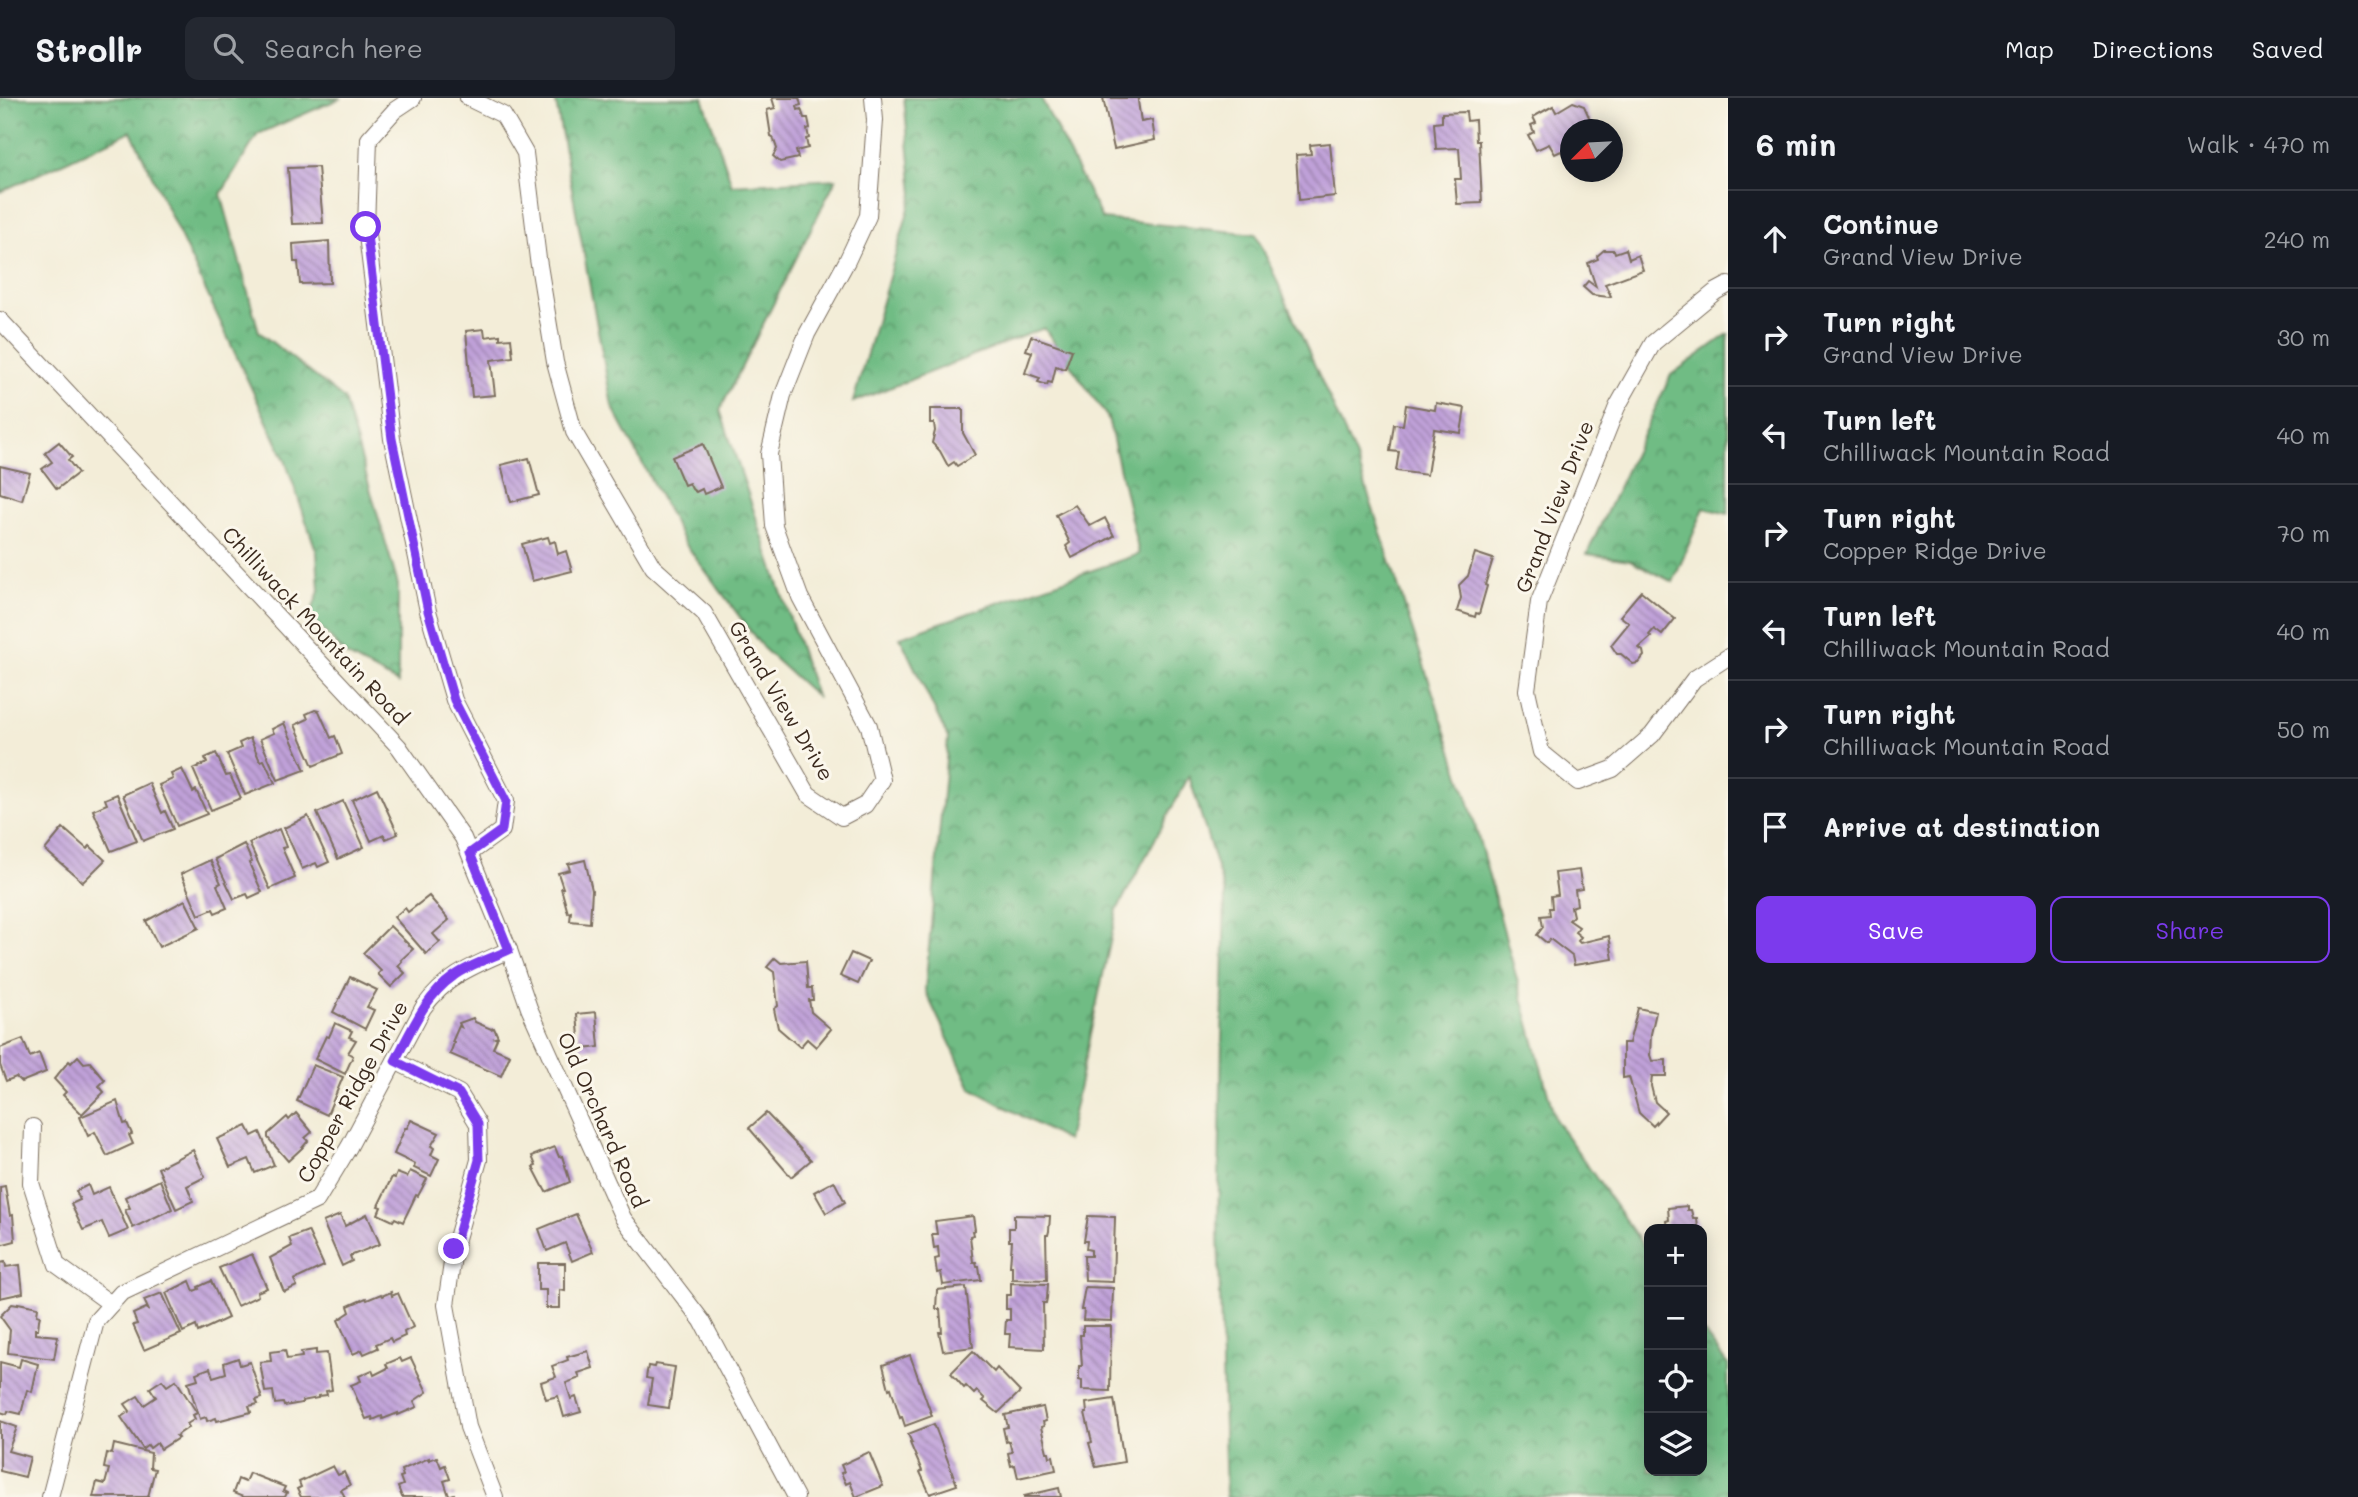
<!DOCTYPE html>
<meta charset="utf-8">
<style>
:root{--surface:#171b24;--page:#242831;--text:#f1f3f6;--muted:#9ea1a6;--line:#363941;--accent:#7c3aed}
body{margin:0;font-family:Mali,sans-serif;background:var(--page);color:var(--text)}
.controls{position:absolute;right:21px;bottom:21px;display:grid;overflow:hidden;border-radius:14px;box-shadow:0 4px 18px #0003}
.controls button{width:63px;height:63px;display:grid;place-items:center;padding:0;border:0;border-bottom:2px solid var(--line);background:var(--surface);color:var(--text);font:35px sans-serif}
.compass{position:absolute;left:1560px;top:21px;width:63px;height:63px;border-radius:50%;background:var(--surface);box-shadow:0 4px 18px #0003;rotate:246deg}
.stop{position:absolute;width:21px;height:21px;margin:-16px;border:5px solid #7c3aed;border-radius:50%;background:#fff}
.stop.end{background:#7c3aed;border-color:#fff;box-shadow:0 2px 7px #0008}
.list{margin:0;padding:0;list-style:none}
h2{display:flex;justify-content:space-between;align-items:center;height:91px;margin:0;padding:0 28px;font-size:30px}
h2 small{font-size:23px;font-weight:400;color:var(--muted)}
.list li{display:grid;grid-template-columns:46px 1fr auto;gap:21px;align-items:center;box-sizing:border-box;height:98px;padding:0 28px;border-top:2px solid var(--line)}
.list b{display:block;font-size:26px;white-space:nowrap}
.list p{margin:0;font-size:23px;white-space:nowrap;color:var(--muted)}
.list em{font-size:23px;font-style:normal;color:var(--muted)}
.actions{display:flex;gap:14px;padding:21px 28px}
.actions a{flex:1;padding:16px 0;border:2px solid var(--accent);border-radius:14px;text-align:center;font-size:24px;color:var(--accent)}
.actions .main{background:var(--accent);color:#fff}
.icon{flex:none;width:38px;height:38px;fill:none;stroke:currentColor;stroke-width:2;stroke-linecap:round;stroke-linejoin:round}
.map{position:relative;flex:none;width:1728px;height:1399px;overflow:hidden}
header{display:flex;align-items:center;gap:42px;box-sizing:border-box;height:98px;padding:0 35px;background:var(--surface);border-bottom:2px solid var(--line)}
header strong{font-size:33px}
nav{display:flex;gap:38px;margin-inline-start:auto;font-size:24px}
.search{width:490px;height:63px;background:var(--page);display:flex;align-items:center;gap:18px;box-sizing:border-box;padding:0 24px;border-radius:14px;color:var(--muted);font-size:26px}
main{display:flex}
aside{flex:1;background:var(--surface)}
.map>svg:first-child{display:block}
</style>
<header>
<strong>Strollr</strong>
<div class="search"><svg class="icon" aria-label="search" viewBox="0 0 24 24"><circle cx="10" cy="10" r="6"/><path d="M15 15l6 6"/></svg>Search here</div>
<nav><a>Map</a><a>Directions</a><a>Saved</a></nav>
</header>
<main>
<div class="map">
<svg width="1728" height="1399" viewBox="0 0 1728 1399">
<defs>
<pattern id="forest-crowns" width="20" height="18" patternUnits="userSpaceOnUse" patternTransform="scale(1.75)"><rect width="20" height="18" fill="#6fbc84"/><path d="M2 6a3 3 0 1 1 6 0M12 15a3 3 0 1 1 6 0" fill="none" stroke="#5c996b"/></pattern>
<pattern id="building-back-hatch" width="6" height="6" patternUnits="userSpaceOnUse" patternTransform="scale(1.75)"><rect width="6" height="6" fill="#c0a1d9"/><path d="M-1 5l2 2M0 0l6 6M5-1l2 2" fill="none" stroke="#9d83af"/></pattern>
</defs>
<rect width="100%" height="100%" fill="#fbf7ec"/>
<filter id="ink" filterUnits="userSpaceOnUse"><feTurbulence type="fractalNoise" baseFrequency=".0143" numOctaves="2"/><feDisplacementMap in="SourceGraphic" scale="14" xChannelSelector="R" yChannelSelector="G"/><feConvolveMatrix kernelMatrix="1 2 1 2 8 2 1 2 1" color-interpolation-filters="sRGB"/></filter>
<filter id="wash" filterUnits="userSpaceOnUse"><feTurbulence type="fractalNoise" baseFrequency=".00686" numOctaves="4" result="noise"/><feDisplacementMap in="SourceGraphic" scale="28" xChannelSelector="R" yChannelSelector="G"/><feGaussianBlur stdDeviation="1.57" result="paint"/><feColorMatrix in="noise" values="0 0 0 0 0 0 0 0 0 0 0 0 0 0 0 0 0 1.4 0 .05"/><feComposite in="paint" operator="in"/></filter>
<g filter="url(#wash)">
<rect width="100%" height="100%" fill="#f3edd8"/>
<g fill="url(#forest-crowns)" stroke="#557351" stroke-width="2">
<path d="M0 0H341L258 36 221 96 259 234 344 301 398 487V585L346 557 310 518 319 493 317 455 285 362 131 33 0 94Z"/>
<path d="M555 0H703L732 87 836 81 720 312 816 598 763 550 684 444 612 308Z"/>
<path d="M904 0H1041L1102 121 1256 136 1357 362 1469 705 1555 1021 1649 1156V1373H1702V1232L1728 1267V1399H1226L1218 1131 1225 796 1189 678 1117 812 1067 1043 971 990 925 892 948 640 900 539 1139 456 1108 320 1044 230 853 304 913 96Z"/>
<path d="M1728 236V416L1704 410 1673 484 1630 462 1587 456 1671 277Z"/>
</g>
<g id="blocks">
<g fill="url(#building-back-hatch)">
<path d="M772 0H799L801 7 797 8 798 12 801 11 804 20H808L810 30 807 31 809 40 806 41 808 50 796 53 798 60 780 64 773 58 777 51 773 39 771 38 767 12 775 10Z"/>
<path d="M1103 0H1140L1138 3 1141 24 1152 22 1155 42 1114 51Z"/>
<path d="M1573 4 1584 8 1595 32H1570V53L1563 56 1561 53 1555 56 1549 46 1536 52 1528 37 1534 34 1531 27 1536 25 1533 19 1553 8 1556 14Z"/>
<path d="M1466 14 1467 23 1475 22 1476 43H1479L1482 105 1457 106 1455 81H1461L1459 50 1436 51 1434 25 1442 24V15Z"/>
<path d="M1330 45 1335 98 1299 102 1296 57 1311 56 1310 47Z"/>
<path d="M318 69 323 125 292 126 288 70Z"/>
<path d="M329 143 330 185 300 186 298 164H294L293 146Z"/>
<path d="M1626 151 1629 161 1638 157 1643 172 1605 186 1611 198 1609 199 1592 197 1583 189 1588 183 1596 189 1588 165 1598 161 1597 158 1604 152H1614L1615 155Z"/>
<path d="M484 231 485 239 500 237V241L511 240 513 259 491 262 495 297 472 299 466 233Z"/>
<path d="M1031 238 1072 252 1065 271 1056 268 1052 285 1048 284 1047 287 1038 284 1040 280 1025 275 1032 254 1026 252Z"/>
<path d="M1436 305 1465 310 1461 335 1434 331 1427 377 1396 373 1399 354 1390 353 1394 326 1403 327 1406 307 1435 312Z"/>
<path d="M930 311H963V335L975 357 957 368 954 364 948 368 940 353 932 345 935 333 934 325H930Z"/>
<path d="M59 344 72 359 68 362 78 375 57 391 42 371 52 364 45 355Z"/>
<path d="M703 346 721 389 704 396 702 391 696 394 692 391 689 385 684 387 672 359Z"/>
<path d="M529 360 539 397 511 404 501 367Z"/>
<path d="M0 368 30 375 22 402 0 395Z"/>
<path d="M1075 407 1090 428 1105 420 1114 438 1072 460 1066 448 1070 445 1056 417Z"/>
<path d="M548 439 550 445 555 443 558 456 566 453 572 473 532 483 522 446Z"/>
<path d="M1475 455 1493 461 1485 487 1487 488 1479 516 1476 515 1475 519 1457 513 1461 500 1459 487 1468 478Z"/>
<path d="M1641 493 1675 521 1662 537 1654 531 1649 537 1651 539 1639 550 1643 553 1644 558 1638 565 1633 566 1621 556H1617L1611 547 1629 525 1620 518Z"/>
<path d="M315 612 319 613 331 640 335 638 342 656 313 668 295 627 308 621 306 616Z"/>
<path d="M284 625 305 672 278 682 260 641 274 635 272 631Z"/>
<path d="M250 640 260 663 264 662 275 685 245 697 227 656 241 650 239 645Z"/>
<path d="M216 655 226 678 230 677 241 700 211 712 193 671 207 665 205 660Z"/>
<path d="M182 671 193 694 196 692 207 716 177 728 159 687 173 681 171 676Z"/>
<path d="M149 685 162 715 165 713 173 731 143 743 123 697Z"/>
<path d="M377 690 398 736 386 741 384 737 371 743 352 702Z"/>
<path d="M117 696 137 743 111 753 93 712 107 706 105 701Z"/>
<path d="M343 703 364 749 338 761 317 715Z"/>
<path d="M308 718 329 764 318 769 316 765 302 771 284 730Z"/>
<path d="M63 730 87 751 90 748 105 762 83 784 45 752Z"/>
<path d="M279 731 286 749 282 750 295 780 270 791 249 745Z"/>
<path d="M244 746 252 764 249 765 262 794 249 800 247 796 234 801 215 761Z"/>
<path d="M210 762 221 785 217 787 227 810 215 815 213 811 199 817 181 776Z"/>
<path d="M585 762 592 792 590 825 570 823 571 814 568 815 561 790H563L558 775 570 772 568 766Z"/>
<path d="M1579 772 1582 791 1575 792 1577 807 1571 809 1573 818 1569 822 1579 829 1575 834 1581 839 1578 843 1580 845 1609 838 1613 861 1574 867 1572 858 1550 841 1547 845 1537 837 1543 829 1541 818 1550 817 1549 810H1552L1551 798 1558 797 1555 775Z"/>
<path d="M429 798 449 822 433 836 440 844 426 856 394 819 405 810 408 814Z"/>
<path d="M185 802 199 830 159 849 146 823Z"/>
<path d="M390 828 413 851 401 862 402 863 398 868 405 875 391 889 378 876 381 873 363 855Z"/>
<path d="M851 855 869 863 858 886 840 878Z"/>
<path d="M775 860 781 865 806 863 808 890H812L813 902H809L811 914 831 931 816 949 807 941 800 949 778 930 774 911 778 908 774 874 767 869Z"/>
<path d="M350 879 377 892 367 909 374 912 365 931 333 914Z"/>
<path d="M1638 910 1656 914 1651 936 1650 957 1652 963 1666 962V978H1652L1651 988 1655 1004 1666 1014 1653 1028 1639 1015 1629 979 1623 980V945H1629Z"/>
<path d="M596 914 599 949 584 951V949L580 950 577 916Z"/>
<path d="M473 920 475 924 491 931 494 930 498 939 495 940 497 941 493 950 510 957 501 978 450 956 454 945 452 944 459 928 461 929 459 925Z"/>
<path d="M335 925 352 933 349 939 356 942 348 955 353 958 345 976 315 961 326 938 329 939Z"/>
<path d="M23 941 30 959 39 955 46 974 21 984 16 979 6 983 0 967V950Z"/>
<path d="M78 958 84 965 90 964 105 982 99 988 104 994 82 1016 63 997 66 994 54 981 69 963 71 965Z"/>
<path d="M313 967 343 979 327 1017 297 1003Z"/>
<path d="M117 1003 124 1026 127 1025 132 1036 129 1037 133 1046 107 1058 95 1034 88 1038 80 1019Z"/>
<path d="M296 1015 312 1034 305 1040 308 1043 302 1050 288 1063 268 1040V1036L287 1019 289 1022Z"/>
<path d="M766 1015 811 1062 791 1079 749 1030Z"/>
<path d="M411 1022 439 1035 431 1048 434 1050 431 1057 439 1061 431 1078 414 1070 415 1066 394 1056 405 1030H407Z"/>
<path d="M247 1028 252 1038 260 1034 274 1067 255 1075 249 1061 230 1069 217 1041Z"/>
<path d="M555 1049 559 1059 562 1058 570 1084 546 1094 533 1069 536 1068 532 1058Z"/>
<path d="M193 1052 205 1079 187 1088 193 1103 176 1111 158 1070Z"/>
<path d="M410 1073 427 1081 418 1098 416 1097 403 1124 395 1120 393 1123 378 1116 381 1109 378 1108 392 1079 395 1080 397 1075 407 1079Z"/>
<path d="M160 1082 172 1111 133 1130 125 1112 130 1110 125 1099Z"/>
<path d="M834 1083 845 1104 826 1115 814 1094Z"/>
<path d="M88 1087 92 1097 109 1089 128 1132 109 1140 102 1124 83 1132 71 1106 80 1102 76 1093Z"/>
<path d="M5 1088 10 1118 13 1117 15 1143 0 1147V1089Z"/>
<path d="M1687 1108V1112H1691L1693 1120H1697L1698 1131H1667L1666 1123 1669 1122 1668 1110Z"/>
<path d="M367 1116 380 1146 350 1158 352 1163 342 1168 323 1124 340 1117 345 1128Z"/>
<path d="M576 1116 593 1154 572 1163 565 1145 547 1153 539 1131Z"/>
<path d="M1014 1117 1050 1118 1049 1133 1048 1137H1046L1047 1182 1012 1181V1168H1010L1012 1143H1009V1130H1014Z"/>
<path d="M973 1118 975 1132 972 1133 973 1137 970 1138 973 1164H976L977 1168H979L981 1182 943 1187 941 1174 937 1175 935 1161 939 1160 938 1149 934 1150 932 1136H937L935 1123Z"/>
<path d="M1088 1118 1115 1119 1113 1184 1085 1183 1084 1158H1091V1152L1086 1151 1087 1143H1084Z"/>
<path d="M308 1133 324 1168 294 1182 297 1188 284 1194 270 1160 292 1148 289 1140Z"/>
<path d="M252 1156 267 1190 257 1194 258 1198 237 1208 219 1170Z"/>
<path d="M5 1164 6 1169 20 1167 23 1195 0 1200V1165Z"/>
<path d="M538 1165H565V1193L560 1192V1210H546V1192H538Z"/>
<path d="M190 1183 194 1193 199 1191 198 1189 211 1183 228 1220 198 1234 196 1228 183 1234 166 1195Z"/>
<path d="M1011 1185 1048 1186 1047 1200 1046 1205H1043L1044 1251 1009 1249 1010 1236H1005L1006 1222H1010V1211H1006V1197H1011Z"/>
<path d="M966 1189 973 1249 943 1253 939 1234H942L940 1211H936L937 1192Z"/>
<path d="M1085 1189 1113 1190 1112 1223 1083 1222 1084 1212H1081Z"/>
<path d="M391 1194 392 1198 398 1195 413 1229 404 1234 405 1238 392 1244 390 1240 376 1246 378 1250 364 1256 362 1252 353 1256 338 1222 350 1214 348 1208 366 1200 367 1202 381 1196 382 1198Z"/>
<path d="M162 1195 181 1236 144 1252 133 1227 137 1226 133 1216 146 1210 149 1213 144 1202Z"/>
<path d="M18 1205 38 1209 37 1217 40 1218 39 1222 38 1231H35V1236L58 1238 54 1261 8 1255 10 1232 0 1218 12 1206 18 1207Z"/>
<path d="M1083 1228H1111L1110 1293 1082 1292V1283L1079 1282V1268H1082L1080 1237H1083Z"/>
<path d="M285 1252 287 1261 302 1259 301 1254 316 1252V1256L327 1255 332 1292 326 1293 327 1297 318 1298V1300L302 1303V1305L284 1308 283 1305 275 1306 273 1293 265 1294 260 1264 271 1263 270 1254Z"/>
<path d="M588 1253 593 1270 578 1275 580 1280 566 1285 571 1301 576 1299 581 1314 564 1319 558 1298 546 1301 541 1284 556 1279 552 1268 568 1262 567 1259Z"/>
<path d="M973 1253 994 1274 997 1270 1020 1294 998 1315 983 1303 985 1301 977 1293 974 1296 966 1288 964 1290 951 1275Z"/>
<path d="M910 1257 932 1318 905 1328 902 1319 900 1320 891 1290 889 1291 883 1267Z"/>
<path d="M238 1260 240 1267 250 1264 262 1300 256 1302 258 1306 249 1308 251 1314 217 1323 216 1320 207 1323 206 1319 200 1321 188 1284 198 1281 196 1275 210 1270 213 1279 226 1275 224 1265Z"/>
<path d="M400 1260 402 1264 411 1260 427 1294 414 1303 417 1309 398 1317V1315L383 1321 382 1318 373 1322 372 1319 366 1321 351 1287 361 1283 359 1278 372 1272 374 1277 388 1270 386 1266Z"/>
<path d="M21 1261 38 1266 32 1294 27 1292 21 1316 8 1313 7 1316 0 1314V1264L19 1269Z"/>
<path d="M655 1266 675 1269 669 1310 648 1307 652 1281 646 1280 648 1268 654 1269Z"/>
<path d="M162 1282 167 1288 176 1282 197 1315 193 1317 195 1321 187 1326 189 1329 176 1338 178 1340 161 1351 157 1345 150 1350 148 1347 143 1351 121 1319 130 1313 125 1306 138 1298 144 1307 156 1299 150 1290Z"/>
<path d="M1114 1301 1124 1364 1096 1369 1089 1345 1092 1344 1085 1315H1087L1086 1305Z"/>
<path d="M1043 1309 1046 1323 1043 1324 1044 1328 1041 1329 1047 1354H1049L1050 1359 1053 1358 1056 1372 1018 1380 1015 1367 1011 1368 1008 1355 1012 1354 1009 1343 1006 1344 1003 1330 1008 1329 1005 1317Z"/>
<path d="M0 1323 17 1329 8 1353 30 1359 25 1379 0 1373Z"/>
<path d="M934 1326 957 1387 930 1396 920 1374 922 1373 910 1345H912L908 1336Z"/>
<path d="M114 1346 151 1355 150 1370 155 1371 148 1399H93L97 1384 105 1386 109 1371 104 1370 107 1355 112 1356Z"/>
<path d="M869 1354 883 1388 856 1399 850 1384 846 1386 841 1375 844 1374 841 1367Z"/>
<path d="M437 1359 441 1369 445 1367 450 1381 444 1383 449 1398 454 1396 455 1399H402L398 1389 403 1387 400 1379 403 1378 401 1372 429 1360V1362Z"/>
<path d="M333 1368 338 1377 344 1374 350 1387 341 1392 345 1399H301L297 1391 301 1389 299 1384Z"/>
<path d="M249 1375 285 1389 283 1393 287 1395 285 1399H243L233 1395 238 1381 245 1384Z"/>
<path d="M1059 1390 1061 1399H1024V1398Z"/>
</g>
</g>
</g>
<g filter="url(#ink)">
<use href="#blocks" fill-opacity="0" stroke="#7b6e5f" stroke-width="2"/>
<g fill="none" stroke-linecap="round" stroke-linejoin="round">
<defs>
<g id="street">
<path d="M413 0 395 12 369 41 366 129 392 341 428 513 454 602 506 703 502 732 470 755"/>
<path d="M468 0 503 17 525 55 538 161 555 264 574 334 653 469 704 515 808 696 842 719 865 707 882 682 869 628 800 499 774 428 769 356 783 297 807 236 847 163 868 118 875 22 873 0"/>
<path d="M1728 187 1715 194 1653 245 1617 309 1539 504 1527 592 1541 654 1578 684 1613 671 1652 637 1694 581 1728 559"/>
<path d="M0 222 399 649 463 740 509 852 529 910 623 1120 702 1223 796 1399"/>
<path d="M395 963 459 995 478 1026 479 1062 454 1151 446 1207 468 1329 495 1399"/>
<path d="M33 1029 31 1085 57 1167 111 1206"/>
<path d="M50 1399 96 1223 121 1195 317 1102 349 1049 423 910C447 877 473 868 509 852"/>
</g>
</defs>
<use href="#street" stroke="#7b6e5f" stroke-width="18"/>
<use href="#street" stroke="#fff" stroke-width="16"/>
</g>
</g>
<g fill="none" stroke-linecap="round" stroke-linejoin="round" filter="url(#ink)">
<path stroke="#7c3aed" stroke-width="9" d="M366 129 392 341 428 513 454 602 506 703 502 732 470 755 509 852C492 860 470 866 454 878 425 898 411 933 395 963L459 995 478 1026 479 1062 454 1151"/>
</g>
<g text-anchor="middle" stroke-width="6" stroke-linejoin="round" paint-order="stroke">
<g font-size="21" fill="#3b2a1e" stroke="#fbf7ec">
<text transform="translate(1555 409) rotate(-69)" y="7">Grand View Drive</text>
<text transform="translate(315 528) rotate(47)" y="7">Chilliwack Mountain Road</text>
<text transform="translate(781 603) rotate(59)" y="7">Grand View Drive</text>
<text transform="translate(353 994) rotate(-61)" y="7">Copper Ridge Drive</text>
<text transform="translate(602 1022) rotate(66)" y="7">Old Orchard Road</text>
</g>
</g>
</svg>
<div class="controls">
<button>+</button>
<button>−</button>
<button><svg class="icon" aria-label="locate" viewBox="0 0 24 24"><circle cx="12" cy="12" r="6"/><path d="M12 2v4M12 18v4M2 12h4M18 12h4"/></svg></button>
<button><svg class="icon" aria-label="layers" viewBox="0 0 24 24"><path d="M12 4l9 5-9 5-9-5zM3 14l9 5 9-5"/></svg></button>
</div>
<svg class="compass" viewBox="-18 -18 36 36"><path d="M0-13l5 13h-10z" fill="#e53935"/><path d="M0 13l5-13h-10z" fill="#9ea1a6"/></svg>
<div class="stop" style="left:366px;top:129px"></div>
<div class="stop end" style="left:454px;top:1151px"></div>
</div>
<aside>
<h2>6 min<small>Walk · 470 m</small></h2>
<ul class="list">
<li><svg class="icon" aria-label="ahead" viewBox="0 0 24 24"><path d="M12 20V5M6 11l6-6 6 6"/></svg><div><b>Continue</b><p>Grand View Drive</p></div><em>240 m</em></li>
<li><svg class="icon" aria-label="right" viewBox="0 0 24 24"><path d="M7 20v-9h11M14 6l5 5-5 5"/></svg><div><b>Turn right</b><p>Grand View Drive</p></div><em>30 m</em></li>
<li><svg class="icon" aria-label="left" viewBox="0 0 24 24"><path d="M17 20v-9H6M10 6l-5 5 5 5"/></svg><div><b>Turn left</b><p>Chilliwack Mountain Road</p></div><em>40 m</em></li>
<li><svg class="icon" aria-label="right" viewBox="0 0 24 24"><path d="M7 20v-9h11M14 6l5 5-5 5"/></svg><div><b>Turn right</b><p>Copper Ridge Drive</p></div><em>70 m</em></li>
<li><svg class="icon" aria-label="left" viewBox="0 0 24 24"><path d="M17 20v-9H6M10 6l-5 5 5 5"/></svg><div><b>Turn left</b><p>Chilliwack Mountain Road</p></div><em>40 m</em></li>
<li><svg class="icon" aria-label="right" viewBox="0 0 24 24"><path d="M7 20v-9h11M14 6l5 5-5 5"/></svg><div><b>Turn right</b><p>Chilliwack Mountain Road</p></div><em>50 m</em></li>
<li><svg class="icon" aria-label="arrive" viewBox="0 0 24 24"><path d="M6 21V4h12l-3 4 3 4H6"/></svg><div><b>Arrive at destination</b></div></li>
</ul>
<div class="actions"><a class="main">Save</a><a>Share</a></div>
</aside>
</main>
